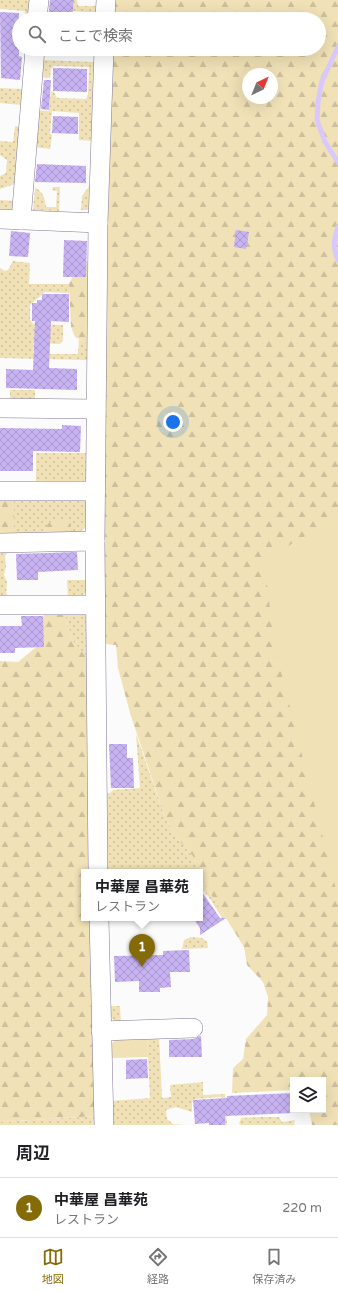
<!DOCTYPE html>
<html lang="ja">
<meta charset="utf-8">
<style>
:root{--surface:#fff;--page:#f6f6f6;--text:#202124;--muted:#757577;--line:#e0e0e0;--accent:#856b07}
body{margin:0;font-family:"Varela Round","Noto Sans JP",sans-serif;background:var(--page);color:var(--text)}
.controls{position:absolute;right:12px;bottom:12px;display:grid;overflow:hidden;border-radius:0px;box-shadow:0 4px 16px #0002}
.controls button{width:36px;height:36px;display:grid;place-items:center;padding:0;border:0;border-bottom:1px solid var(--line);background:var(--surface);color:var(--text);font:20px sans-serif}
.compass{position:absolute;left:242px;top:68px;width:36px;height:36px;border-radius:50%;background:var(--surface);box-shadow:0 4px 16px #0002;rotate:43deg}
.you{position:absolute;left:173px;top:422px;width:14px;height:14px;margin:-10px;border:3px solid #fff;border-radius:50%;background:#1a73e8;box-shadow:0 0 0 6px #1a73e833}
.badge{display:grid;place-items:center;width:26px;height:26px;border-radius:50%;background:var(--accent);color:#fff;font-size:13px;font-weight:700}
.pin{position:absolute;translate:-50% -33px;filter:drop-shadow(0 1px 2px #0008)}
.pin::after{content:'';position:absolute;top:21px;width:14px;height:12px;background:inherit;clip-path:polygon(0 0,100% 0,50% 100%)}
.popup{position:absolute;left:81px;top:869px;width:122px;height:52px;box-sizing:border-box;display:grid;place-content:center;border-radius:0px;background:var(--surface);filter:drop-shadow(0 1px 3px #0005);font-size:13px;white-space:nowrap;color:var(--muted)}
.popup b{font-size:15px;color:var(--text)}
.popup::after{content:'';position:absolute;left:50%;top:100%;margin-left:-8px;border:8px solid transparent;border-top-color:var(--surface)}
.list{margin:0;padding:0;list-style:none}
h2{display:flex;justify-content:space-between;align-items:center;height:52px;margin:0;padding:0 16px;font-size:17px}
h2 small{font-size:13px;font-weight:400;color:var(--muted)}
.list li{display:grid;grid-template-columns:26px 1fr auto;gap:12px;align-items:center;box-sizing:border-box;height:60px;padding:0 16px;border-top:1px solid var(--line)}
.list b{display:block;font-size:15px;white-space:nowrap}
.list p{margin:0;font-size:13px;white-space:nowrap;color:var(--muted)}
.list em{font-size:13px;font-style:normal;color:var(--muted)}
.icon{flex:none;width:22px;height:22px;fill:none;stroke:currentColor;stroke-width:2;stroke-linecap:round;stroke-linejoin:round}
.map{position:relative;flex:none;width:338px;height:1125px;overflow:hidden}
.search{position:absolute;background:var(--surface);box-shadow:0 4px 16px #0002;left:12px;right:12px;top:12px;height:44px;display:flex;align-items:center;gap:10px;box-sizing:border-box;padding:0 14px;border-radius:22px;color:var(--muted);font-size:15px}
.sheet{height:112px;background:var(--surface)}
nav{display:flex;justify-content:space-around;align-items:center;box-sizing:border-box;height:56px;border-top:1px solid var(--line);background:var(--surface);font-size:11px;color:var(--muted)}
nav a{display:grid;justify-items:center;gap:2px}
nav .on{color:var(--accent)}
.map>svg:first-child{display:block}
</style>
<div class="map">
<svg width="338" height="1125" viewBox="0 0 338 1125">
<defs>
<pattern id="grass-dots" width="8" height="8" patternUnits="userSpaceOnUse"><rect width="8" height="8" fill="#f0e1b6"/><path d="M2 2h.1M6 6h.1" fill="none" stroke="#cdc09c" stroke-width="1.8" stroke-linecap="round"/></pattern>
<pattern id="forest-firs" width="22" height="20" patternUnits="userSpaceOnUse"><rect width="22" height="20" fill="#f0e1b6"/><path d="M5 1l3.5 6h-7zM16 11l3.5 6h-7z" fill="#cdc09c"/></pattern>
<pattern id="building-cross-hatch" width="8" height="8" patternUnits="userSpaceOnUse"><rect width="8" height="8" fill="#c7b2f2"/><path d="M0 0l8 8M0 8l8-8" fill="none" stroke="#aa98cf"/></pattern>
</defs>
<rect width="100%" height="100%" fill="#fbfbfb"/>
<g fill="url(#grass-dots)">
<path d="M0 0H32L30 19H25V11L0 9Z"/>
<path d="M74 0H77L78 6H98L97 13 73 11Z"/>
<path d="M41 60 96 62 93 141 79 140V113L52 111 50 133 52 135 50 149 33 147 36 110 49 111 51 91 54 92 57 98 86 99 88 94 89 67 54 66 51 69 50 78 40 77Z"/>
<path d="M0 88 22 89 21 105 0 103Z"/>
<path d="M15 126 21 127 15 184 0 189V176L6 173 7 160 0 155V141L13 142Z"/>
<path d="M95 166 90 210H81L82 196 90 185V167Z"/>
<path d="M53 187H60L59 211 33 210 35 188C43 191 45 199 46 207H56L57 191 52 190Z"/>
<path d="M0 200 16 201V205L12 209H0Z"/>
<path d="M13 261 30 263 29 284H69L70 293 45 292 30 305V319L33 324 63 325V340L60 344 34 343 33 354H78L79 339 90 344 88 360 0 358V268L5 271 8 270Z"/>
<rect x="10" y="390" width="25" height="9"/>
<path d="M36 453H86V481L81 484H36Z"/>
<path d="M80 496 86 502 87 526 80 532 14 533V498Z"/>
<path d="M10 549 5 556 6 567 4 575 7 582 6 598H0V550Z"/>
<path d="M67 580H86V593L80 597H68Z"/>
<path d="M64 611H81L87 616 88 659 72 640Z"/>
<path d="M136 734 166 820 181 843 193 856 200 872H105L104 793H110L113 790 140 788Z"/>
<path d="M200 872 204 883 226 918 223 919 208 896 200 888Z"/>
<path d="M191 937 202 938 207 942 208 948 182 949 184 940Z"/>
<path d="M109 1006H120L121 1024H117L110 1016Z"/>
<path d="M147 1036H159L162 1098 171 1097 170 1085 203 1082V1095L225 1094 227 1125H225L223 1098 220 1097 195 1099 192 1102V1112L176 1107 166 1110 167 1119 173 1124 185 1125H112L111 1101 150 1098Z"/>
<path d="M96 1116V1125H0V1122Z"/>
<path d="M261 1117H279L282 1122 295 1120 294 1125H241L239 1124 241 1118Z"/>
</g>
<g fill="url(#forest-firs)" fill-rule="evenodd">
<path d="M110 0H338V1125H312L309 1110H323V1080H293V1090L232 1093 233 1068 243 1059 246 1039 267 1015 268 997 263 982 247 965 244 947 204 883 193 856 181 843 166 820 130 713 118 668 116 645 104 644 90 344 75 337 71 327 69 284 74 274 91 258 108 49H319V19H109ZM248 74H272V98H248Z"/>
<path d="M0 498H14V533L0 534Z"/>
<path d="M68 520 71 524 70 530 48 532 47 525 50 522Z"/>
<path d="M64 611 72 640 88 659 92 872H84V918H92L96 1116 0 1122V661L18 662 40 644 44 612Z"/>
</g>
<g fill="#f0e1b6">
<path d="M338 517V897L275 648 264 560Z"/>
<path d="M120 1036H147L148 1057 112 1058 111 1044Z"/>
</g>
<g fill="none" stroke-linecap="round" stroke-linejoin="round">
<g stroke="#d9c8fc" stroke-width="5">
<path d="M338 47 322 81 318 102 317 120 325 142 338 162"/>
<path d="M338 227C334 240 332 246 338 260"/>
</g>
</g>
<g fill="url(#building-cross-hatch)">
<path d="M50 0H74L72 19H48Z"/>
<path d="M0 12 19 13V56L22 57 20 80 1 78Z"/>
<path d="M53 68 87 69V92L53 91Z"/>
<path d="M44 80H51L49 110 41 109Z"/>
<path d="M53 116 78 117V134L52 133Z"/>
<path d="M37 164 86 166V183L35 182Z"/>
<path d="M236 230 249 232 246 249 234 247Z"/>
<path d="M11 231 30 233 28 257 9 256Z"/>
<path d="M64 240 87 241 86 277H63Z"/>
<path d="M42 294H69V322L51 321 49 368 77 369V390L6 388V369L33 370 35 321H32V303H37V300H42Z"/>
<path d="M62 425 81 426 80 452 33 451V471H0V428L62 429Z"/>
<path d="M77 552 78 570 38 572V580H17L16 554Z"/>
<path d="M21 616H43L44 647 15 648V653H0V626H22Z"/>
<path d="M109 744H127V758H133L134 788H111Z"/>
<path d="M200 889 220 918H226L200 935V928L193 918H200Z"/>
<path d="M189 950 190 972H170L171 987 160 988V992H139V981L115 982 114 956 163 955V951Z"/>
<path d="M200 1036H201L202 1057H169V1040L193 1039Z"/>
<path d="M147 1059 148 1078 126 1079V1060Z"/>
<path d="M293 1093V1113L225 1116V1125H209V1123L195 1124 193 1100 227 1098V1096Z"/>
</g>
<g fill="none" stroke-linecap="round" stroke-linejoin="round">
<defs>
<g id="minor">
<path d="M37 19 39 0"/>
<path d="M105 19 106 0"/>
<path d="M0 219 98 223"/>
<path d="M21 220 35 49"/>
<path d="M0 408 96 409"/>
<path d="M0 491H95"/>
<path d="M0 543 95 541"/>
<path d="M0 605H95"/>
<path d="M98 872 95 541 98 223 104 49"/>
<path d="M99 918 104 1125"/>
<path d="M101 1031 193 1028"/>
</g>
</defs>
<use href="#minor" stroke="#817794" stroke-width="20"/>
<use href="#minor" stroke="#fff" stroke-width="19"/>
</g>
</svg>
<div class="controls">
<button><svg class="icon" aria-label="layers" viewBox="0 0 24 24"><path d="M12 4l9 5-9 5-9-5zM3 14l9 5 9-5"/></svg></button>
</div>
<svg class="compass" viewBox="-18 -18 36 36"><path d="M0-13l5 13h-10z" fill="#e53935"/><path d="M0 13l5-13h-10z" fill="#757577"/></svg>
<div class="you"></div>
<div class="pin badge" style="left:142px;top:967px">1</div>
<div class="popup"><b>中華屋 昌華苑</b>レストラン</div>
<div class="search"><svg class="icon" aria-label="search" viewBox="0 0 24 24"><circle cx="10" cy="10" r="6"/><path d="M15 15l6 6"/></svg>ここで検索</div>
</div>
<section class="sheet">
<h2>周辺<small></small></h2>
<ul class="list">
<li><span class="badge">1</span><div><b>中華屋 昌華苑</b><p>レストラン</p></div><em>220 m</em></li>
</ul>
</section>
<nav>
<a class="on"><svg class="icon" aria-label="map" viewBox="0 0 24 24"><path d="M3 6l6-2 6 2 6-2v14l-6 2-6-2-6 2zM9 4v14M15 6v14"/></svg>地図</a>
<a><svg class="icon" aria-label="directions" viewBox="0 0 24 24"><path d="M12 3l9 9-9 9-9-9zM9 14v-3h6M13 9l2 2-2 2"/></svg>経路</a>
<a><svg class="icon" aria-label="saved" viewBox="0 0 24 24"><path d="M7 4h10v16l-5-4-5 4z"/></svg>保存済み</a>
</nav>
